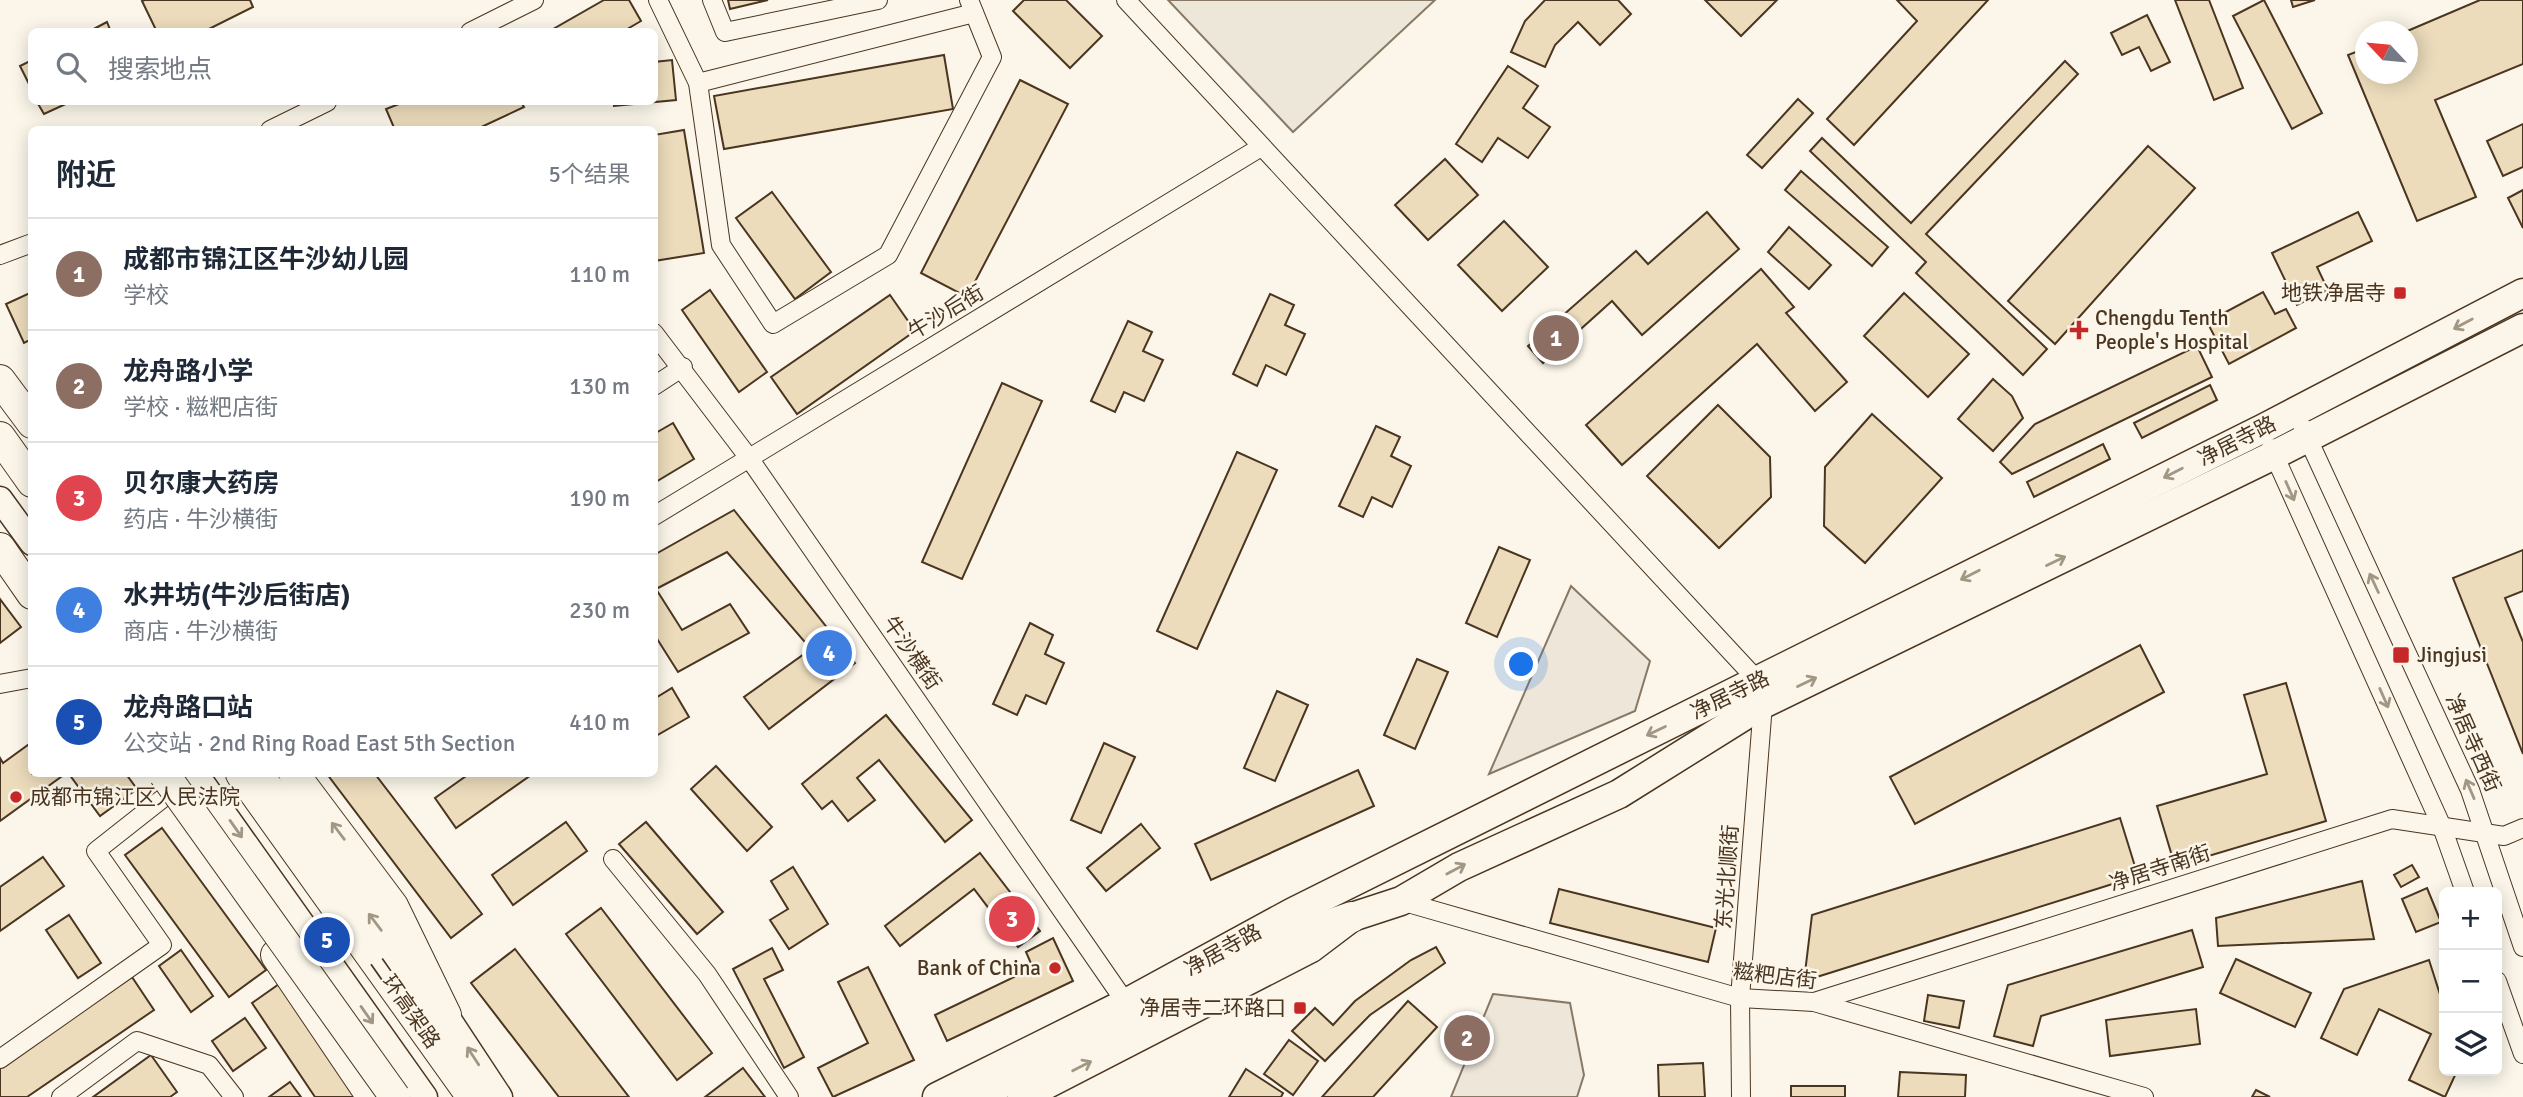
<!DOCTYPE html>
<html lang="zh">
<meta charset="utf-8">
<style>
:root{--surface:#fff;--page:#f2f2f3;--text:#1f2937;--muted:#747a83;--line:#e0e1e3;--accent:#7c3aed}
body{margin:0;font-family:Signika,"Noto Sans SC",sans-serif;background:var(--page);color:var(--text)}
.controls{position:absolute;right:21px;bottom:21px;display:grid;overflow:hidden;border-radius:10px;box-shadow:0 4px 18px #0003}
.controls button{width:63px;height:63px;display:grid;place-items:center;padding:0;border:0;border-bottom:2px solid var(--line);background:var(--surface);color:var(--text);font:35px sans-serif}
.compass{position:absolute;left:2355px;top:21px;width:63px;height:63px;border-radius:50%;background:var(--surface);box-shadow:0 4px 18px #0003;rotate:296deg}
.you{position:absolute;left:1522px;top:665px;width:24px;height:24px;margin:-18px;border:5px solid #fff;border-radius:50%;background:#1a73e8;box-shadow:0 0 0 10px #1a73e833}
.badge{display:grid;place-items:center;width:46px;height:46px;border-radius:50%;background:var(--accent);color:#fff;font-size:23px;font-weight:700}
.pin{position:absolute;translate:-50% -50%;border:4px solid #fff;box-shadow:0 2px 7px #0006}
.list{margin:0;padding:0;list-style:none}
h2{display:flex;justify-content:space-between;align-items:center;height:91px;margin:0;padding:0 28px;font-size:30px}
h2 small{font-size:23px;font-weight:400;color:var(--muted)}
.list li{display:grid;grid-template-columns:46px 1fr auto;gap:21px;align-items:center;box-sizing:border-box;height:112px;padding:0 28px;border-top:2px solid var(--line)}
.list b{display:block;font-size:26px;white-space:nowrap}
.list p{margin:0;font-size:23px;white-space:nowrap;color:var(--muted)}
.list em{font-size:23px;font-style:normal;color:var(--muted)}
.icon{flex:none;width:38px;height:38px;fill:none;stroke:currentColor;stroke-width:2;stroke-linecap:round;stroke-linejoin:round}
.map{position:relative;flex:none;width:2523px;height:1097px;overflow:hidden}
.search{position:absolute;background:var(--surface);box-shadow:0 4px 18px #0003;left:28px;top:28px;width:630px;height:77px;display:flex;align-items:center;gap:18px;box-sizing:border-box;padding:0 24px;border-radius:10px;color:var(--muted);font-size:26px}
.panel{position:absolute;background:var(--surface);box-shadow:0 4px 18px #0003;left:28px;top:126px;width:630px;height:651px;border-radius:10px}
.map>svg:first-child{display:block}
</style>
<div class="map">
<svg width="2523" height="1097" viewBox="0 0 2523 1097">
<rect width="100%" height="100%" fill="#fbf6e9"/>
<g fill="#ede6d9" stroke="#887966" stroke-width="2">
<path d="M1571 586 1650 661 1635 711 1489 774Z"/>
<path d="M1493 994 1570 1003 1584 1075 1577 1097H1451Z"/>
</g>
<path fill="#ede7d9" stroke="#887966" stroke-width="2" d="M1168 0H1435L1293 132Z"/>
<g fill="#ecdcbc" stroke="#4a3520" stroke-width="2">
<path d="M145 0H250L253 7 203 32H157L142 1Z"/>
<path d="M604 0H629L641 21 622 32H548Z"/>
<path d="M728 0H768L730 9Z"/>
<path d="M1024 0H1066L1102 36 1070 68 1013 11Z"/>
<path d="M1545 0H1618L1631 14 1600 45 1578 22 1555 45 1545 67 1511 52 1525 21Z"/>
<path d="M1705 0H1777L1741 36Z"/>
<path d="M1988 0 1854 145 1827 119 1917 21 1897 0Z"/>
<path d="M2175 0H2209L2243 88 2214 100Z"/>
<path d="M2264 0 2322 113 2292 129 2233 16Z"/>
<path d="M2291 0H2315L2293 7Z"/>
<path d="M2480 0H2523V64L2435 100 2476 197 2417 221 2348 55 2366 48V74H2408V32H2405Z"/>
<path d="M2147 15 2170 62 2151 71 2139 47 2122 55 2111 33Z"/>
<path d="M107 22 111 32H88Z"/>
<path d="M944 55 953 109 724 149 714 96Z"/>
<path d="M32 60V90L20 66Z"/>
<path d="M672 60 676 100 614 106V102H654V62Z"/>
<path d="M2065 61 2078 74 1926 234 2047 349 2023 375 1916 273 1926 262 1810 151 1822 138 1911 223Z"/>
<path d="M1508 66 1538 86 1523 108 1550 127 1528 158 1498 138 1482 162 1456 144Z"/>
<path d="M1020 80 1068 104 967 297 921 273Z"/>
<path d="M1798 99 1813 113 1762 168 1747 155Z"/>
<path d="M37 102H70L44 114Z"/>
<path d="M404 102H521L524 107 475 130H395L386 109Z"/>
<path d="M2523 124V167L2503 176 2487 141Z"/>
<path d="M684 130 704 253 654 261V135Z"/>
<path d="M2148 146 2195 188 2055 344 2008 301Z"/>
<path d="M1445 159 1478 195 1428 240 1395 205Z"/>
<path d="M1801 171 1888 247 1872 266 1785 190Z"/>
<path d="M2523 190V228L2508 198Z"/>
<path d="M772 192 831 272 795 299 736 218Z"/>
<path d="M1707 212 1739 249 1642 335 1612 301 1543 363 1528 346 1636 251 1648 264Z"/>
<path d="M2358 212 2372 241 2317 267 2328 290 2297 305 2272 253Z"/>
<path d="M1504 221 1548 267 1502 311 1458 265Z"/>
<path d="M1789 227 1831 265 1809 289 1768 252Z"/>
<path d="M1761 269 1794 307 1786 313 1847 382 1815 411 1757 344 1622 465 1586 425Z"/>
<path d="M710 290 767 372 739 392 682 310Z"/>
<path d="M32 292V339L24 343 6 304Z"/>
<path d="M2263 292 2275 314 2286 309 2296 328 2229 364 2207 322Z"/>
<path d="M1904 293 1969 354 1928 397 1864 336Z"/>
<path d="M1270 294 1294 305 1285 325 1305 334 1286 375 1266 365 1257 386 1233 374Z"/>
<path d="M890 295 915 331 797 414 771 377Z"/>
<path d="M1128 321 1152 332 1143 351 1163 360 1144 401 1124 392 1115 412 1091 401Z"/>
<path d="M2197 346 2212 377 2012 474 2000 462 2035 424Z"/>
<path d="M1993 379 2012 396 2023 418 1993 451 1958 419Z"/>
<path d="M1002 383 1042 401 962 579 922 562Z"/>
<path d="M2210 385 2217 400 2142 438 2134 423Z"/>
<path d="M1718 405 1770 457 1771 497 1719 548 1647 476Z"/>
<path d="M1872 414 1942 478 1865 563 1824 526 1825 467Z"/>
<path d="M673 423 694 459 654 483V434Z"/>
<path d="M1376 426 1400 437 1391 456 1411 466 1392 507 1372 497 1363 517 1339 506Z"/>
<path d="M2103 444 2110 459 2034 497 2027 482Z"/>
<path d="M1237 452 1277 470 1197 649 1157 631Z"/>
<path d="M734 510 855 663 769 729 744 697 811 649 727 552 656 589 682 630 730 604 749 633 678 672 654 634V555Z"/>
<path d="M1499 547 1530 560 1497 637 1466 623Z"/>
<path d="M2523 550V591L2505 598 2523 642V754L2453 578Z"/>
<path d="M0 599 21 627 0 643Z"/>
<path d="M1030 623 1053 635 1045 654 1064 663 1046 704 1026 695 1017 715 993 704Z"/>
<path d="M2140 645 2164 692 1915 824 1890 777Z"/>
<path d="M1417 659 1448 672 1415 749 1384 735Z"/>
<path d="M2286 683 2326 821 2175 866 2157 806 2267 774 2244 695Z"/>
<path d="M672 688 689 717 654 737V699Z"/>
<path d="M1277 691 1308 705 1275 781 1244 768Z"/>
<path d="M886 715 972 820 945 842 879 760 857 778 875 800 848 821 832 801 822 809 802 784Z"/>
<path d="M32 742V774H65L0 821V758L3 763Z"/>
<path d="M1104 743 1135 757 1101 833 1071 820Z"/>
<path d="M716 766 772 827 747 851 691 789Z"/>
<path d="M1358 770 1374 806 1211 880 1195 844Z"/>
<path d="M69 774H126L137 789 100 816Z"/>
<path d="M327 774H375L482 914 451 938Z"/>
<path d="M469 774H530L531 775 456 828 435 798Z"/>
<path d="M2120 818 2138 876 1804 981 1812 915Z"/>
<path d="M566 822 587 851 513 905 492 875Z"/>
<path d="M646 822 723 912 697 934 619 844Z"/>
<path d="M1141 824 1160 848 1106 891 1087 868Z"/>
<path d="M162 828 266 970 229 997 125 855Z"/>
<path d="M980 853 1040 931 1018 947 974 889 900 946 885 926Z"/>
<path d="M43 857 64 886 0 931V887Z"/>
<path d="M2412 865 2419 877 2401 887 2394 875Z"/>
<path d="M793 867 828 924 789 949 770 920 788 909 771 881Z"/>
<path d="M2362 881 2374 939 2218 946 2216 918Z"/>
<path d="M2427 888 2441 922 2416 932 2402 899Z"/>
<path d="M1559 889 1716 928 1708 962 1550 923Z"/>
<path d="M601 908 712 1053 677 1080 566 934Z"/>
<path d="M69 915 101 963 78 978 46 930Z"/>
<path d="M2192 930 2203 967 2041 1016 2033 1046 1994 1036 2008 985Z"/>
<path d="M1053 938 1073 981 947 1041 935 1015 1033 968 1026 952Z"/>
<path d="M1436 947 1445 963 1370 1015 1325 1061 1292 1031 1315 1008 1333 1025 1355 1001 1411 960Z"/>
<path d="M772 948 783 970 764 979 804 1057 784 1068 733 969Z"/>
<path d="M515 949 629 1097H559L471 983Z"/>
<path d="M181 950 213 996 191 1012 159 966Z"/>
<path d="M2236 959 2311 993 2295 1027 2220 993Z"/>
<path d="M2429 960 2444 1007V1071H2457L2445 1097 2409 1080 2431 1034 2379 1009 2357 1055 2321 1038 2344 989Z"/>
<path d="M868 967 914 1060 833 1097 818 1068 868 1043 838 982Z"/>
<path d="M132 977 154 1010 27 1097H0V1067Z"/>
<path d="M282 982 360 1097H315L252 1003Z"/>
<path d="M1928 995 1964 1001 1959 1028 1924 1021Z"/>
<path d="M1408 1001 1437 1027 1373 1097H1322Z"/>
<path d="M2196 1009 2200 1044 2110 1056 2106 1020Z"/>
<path d="M245 1018 266 1048 233 1071 212 1041Z"/>
<path d="M1289 1040 1318 1061 1293 1095 1264 1074Z"/>
<path d="M151 1055 177 1092 170 1097H93Z"/>
<path d="M1703 1063 1705 1097H1659L1658 1065Z"/>
<path d="M743 1068 765 1097H705Z"/>
<path d="M1246 1069 1283 1093 1281 1097H1229Z"/>
<path d="M1900 1072 1966 1075 1965 1097H1898Z"/>
<path d="M290 1082 301 1097H269Z"/>
<rect x="1791" y="1086" width="54" height="11"/>
<path d="M2256 1090 2270 1097H2252Z"/>
</g>
<g fill="none" stroke-linecap="round" stroke-linejoin="round">
<defs>
<g id="minor">
<path d="M658 0 698 83 721 245 773 324 888 255 992 57 969 0"/>
<path d="M712 0 725 32 878 0"/>
<path d="M1126 0 1758 681"/>
<path d="M470 32 534 0"/>
<path d="M698 83 974 13"/>
<path d="M270 130 327 102"/>
<path d="M0 255 32 243"/>
<path d="M654 333 749 458 1126 1003"/>
<path d="M654 386 683 367"/>
<path d="M2303 428 2470 790 2523 947"/>
<path d="M2271 448 2442 827 2465 892"/>
<path d="M654 516 1261 147"/>
<path d="M0 684 32 678"/>
<path d="M613 859 707 974 789 1097"/>
<path d="M1401 901 1740 998 1814 1002 2144 1097"/>
<path d="M2497 981 2523 1054"/>
<path d="M1814 1002 2392 819 2504 836 2523 828"/>
<path d="M0 1059 162 945 96 851 181 784"/>
<path d="M61 1097 137 1041 209 1065 234 1097"/>
<path d="M1741 1097 1740 998 1763 704"/>
</g>
<g id="secondary">
<path d="M0 499 32 543"/>
<path d="M196 774 425 1097"/>
<path d="M261 774 446 1015 500 1097"/>
</g>
<g id="primary">
<path d="M937 1097 1126 1003 1293 912 2264 428 2523 293"/>
<path d="M1022 1097 1311 948 1352 917 1401 901 1459 867 1619 794 1763 704 2274 455 2523 328"/>
</g>
<g id="trunk">
<path d="M0 380 32 423"/>
<path d="M0 437 32 482"/>
<path d="M0 548 32 594"/>
<path d="M241 774 472 1097"/>
<path d="M294 774 393 906 446 1015"/>
<path d="M276 955 372 1097"/>
<path d="M974 1097 1117 1024 1315 930 1352 917"/>
</g>
</defs>
<use href="#minor" stroke="#4a3520" stroke-width="20"/>
<use href="#secondary" stroke="#4a3520" stroke-width="27"/>
<use href="#primary" stroke="#4a3520" stroke-width="31"/>
<use href="#trunk" stroke="#4a3520" stroke-width="32"/>
<use href="#minor" stroke="#fbf6e9" stroke-width="18"/>
<use href="#secondary" stroke="#fbf6e9" stroke-width="24"/>
<use href="#primary" stroke="#fbf6e9" stroke-width="28"/>
<use href="#trunk" stroke="#fbf6e9" stroke-width="30"/>
<defs>
<path id="trunk-bridge" d="M164 774 395 1097"/>
</defs>
<use href="#trunk-bridge" stroke="#4a3520" stroke-width="32" stroke-linecap="butt"/>
<use href="#trunk-bridge" stroke="#fbf6e9" stroke-width="30"/>
</g>
<defs><path id="oneway-shaft" d="M-6 0H5M1.5-3L5.5 0L1.5 3" fill="none" stroke-width="1.6" stroke-linecap="round" stroke-linejoin="round" transform="scale(1.75)"/></defs>
<g stroke="#a29684">
<use href="#oneway-shaft" transform="translate(2463 324) rotate(152)"/>
<use href="#oneway-shaft" transform="translate(2173 473) rotate(153)"/>
<use href="#oneway-shaft" transform="translate(2290 491) rotate(66)"/>
<use href="#oneway-shaft" transform="translate(2056 561) rotate(-26)"/>
<use href="#oneway-shaft" transform="translate(1970 575) rotate(153)"/>
<use href="#oneway-shaft" transform="translate(2374 583) rotate(-115)"/>
<use href="#oneway-shaft" transform="translate(1807 682) rotate(-26)"/>
<use href="#oneway-shaft" transform="translate(2384 698) rotate(66)"/>
<use href="#oneway-shaft" transform="translate(1656 731) rotate(154)"/>
<use href="#oneway-shaft" transform="translate(2470 789) rotate(-113)"/>
<use href="#oneway-shaft" transform="translate(236 829) rotate(55)"/>
<use href="#oneway-shaft" transform="translate(338 831) rotate(-127)"/>
<use href="#oneway-shaft" transform="translate(1456 869) rotate(-28)"/>
<use href="#oneway-shaft" transform="translate(375 922) rotate(-127)"/>
<use href="#oneway-shaft" transform="translate(367 1015) rotate(55)"/>
<use href="#oneway-shaft" transform="translate(473 1056) rotate(-123)"/>
<use href="#oneway-shaft" transform="translate(1082 1066) rotate(-27)"/>
</g>
<g fill="#c62828" stroke="#fbf6e9" stroke-width="2.5">
<rect x="2393" y="286" width="14" height="14" rx="3.5"/>
<path d="M2075.5 319.5h7v7h7v7h-7v7h-7v-7h-7v-7h7z"/>
<rect x="2392" y="646" width="18" height="18" rx="3.5"/>
<circle cx="16" cy="797" r="7"/>
<circle cx="1055" cy="968" r="7"/>
<rect x="1293" y="1001" width="14" height="14" rx="3.5"/>
</g>
<g text-anchor="middle" stroke-width="5" stroke-linejoin="round" paint-order="stroke">
<g font-size="21" fill="#4a3520" stroke="#fbf6e9" text-anchor="end">
<text x="2386" y="300">地铁净居寺</text>
<text x="2095" y="325" text-anchor="start">Chengdu Tenth<tspan x="2095" dy="24">People's Hospital</tspan></text>
<text x="2417" y="662" text-anchor="start">Jingjusi</text>
<text x="30" y="804" text-anchor="start">成都市锦江区人民法院</text>
<text x="1041" y="975">Bank of China</text>
<text x="1286" y="1015">净居寺二环路口</text>
</g>
<g font-size="21" fill="#4a3520" stroke="#fbf6e9">
<text transform="translate(946 312) rotate(-31)" y="7">牛沙后街</text>
<text transform="translate(2237 441) rotate(-27)" y="7">净居寺路</text>
<text transform="translate(912 653) rotate(55)" y="7">牛沙横街</text>
<text transform="translate(1730 695) rotate(-26)" y="7">净居寺路</text>
<text transform="translate(2473 743) rotate(66)" y="7">净居寺西街</text>
<text transform="translate(2160 868) rotate(-18)" y="7">净居寺南街</text>
<text transform="translate(1727 877) rotate(-86)" y="7">东光北顺街</text>
<text transform="translate(1223 950) rotate(-29)" y="7">净居寺路</text>
<text transform="translate(1775 976) rotate(7)" y="7">糍粑店街</text>
<text transform="translate(405 1003) rotate(55)" y="7">二环高架路</text>
</g>
</g>
</svg>
<div class="controls">
<button>+</button>
<button>−</button>
<button><svg class="icon" aria-label="layers" viewBox="0 0 24 24"><path d="M12 4l9 5-9 5-9-5zM3 14l9 5 9-5"/></svg></button>
</div>
<svg class="compass" viewBox="-18 -18 36 36"><path d="M0-13l5 13h-10z" fill="#e53935"/><path d="M0 13l5-13h-10z" fill="#747a83"/></svg>
<div class="you"></div>
<div class="pin badge" style="left:1556px;top:338px;background:#8d6e63">1</div>
<div class="pin badge" style="left:1467px;top:1038px;background:#8d6e63">2</div>
<div class="pin badge" style="left:1012px;top:919px;background:#e0444e">3</div>
<div class="pin badge" style="left:829px;top:653px;background:#3f7fe0">4</div>
<div class="pin badge" style="left:327px;top:940px;background:#1a4fb4">5</div>
<div class="search"><svg class="icon" aria-label="search" viewBox="0 0 24 24"><circle cx="10" cy="10" r="6"/><path d="M15 15l6 6"/></svg>搜索地点</div>
<section class="panel">
<h2>附近<small>5个结果</small></h2>
<ul class="list">
<li><span class="badge" style="background:#8d6e63">1</span><div><b>成都市锦江区牛沙幼儿园</b><p>学校</p></div><em>110 m</em></li>
<li><span class="badge" style="background:#8d6e63">2</span><div><b>龙舟路小学</b><p>学校 · 糍粑店街</p></div><em>130 m</em></li>
<li><span class="badge" style="background:#e0444e">3</span><div><b>贝尔康大药房</b><p>药店 · 牛沙横街</p></div><em>190 m</em></li>
<li><span class="badge" style="background:#3f7fe0">4</span><div><b>水井坊(牛沙后街店)</b><p>商店 · 牛沙横街</p></div><em>230 m</em></li>
<li><span class="badge" style="background:#1a4fb4">5</span><div><b>龙舟路口站</b><p>公交站 · 2nd Ring Road East 5th Section</p></div><em>410 m</em></li>
</ul>
</section>
</div>
